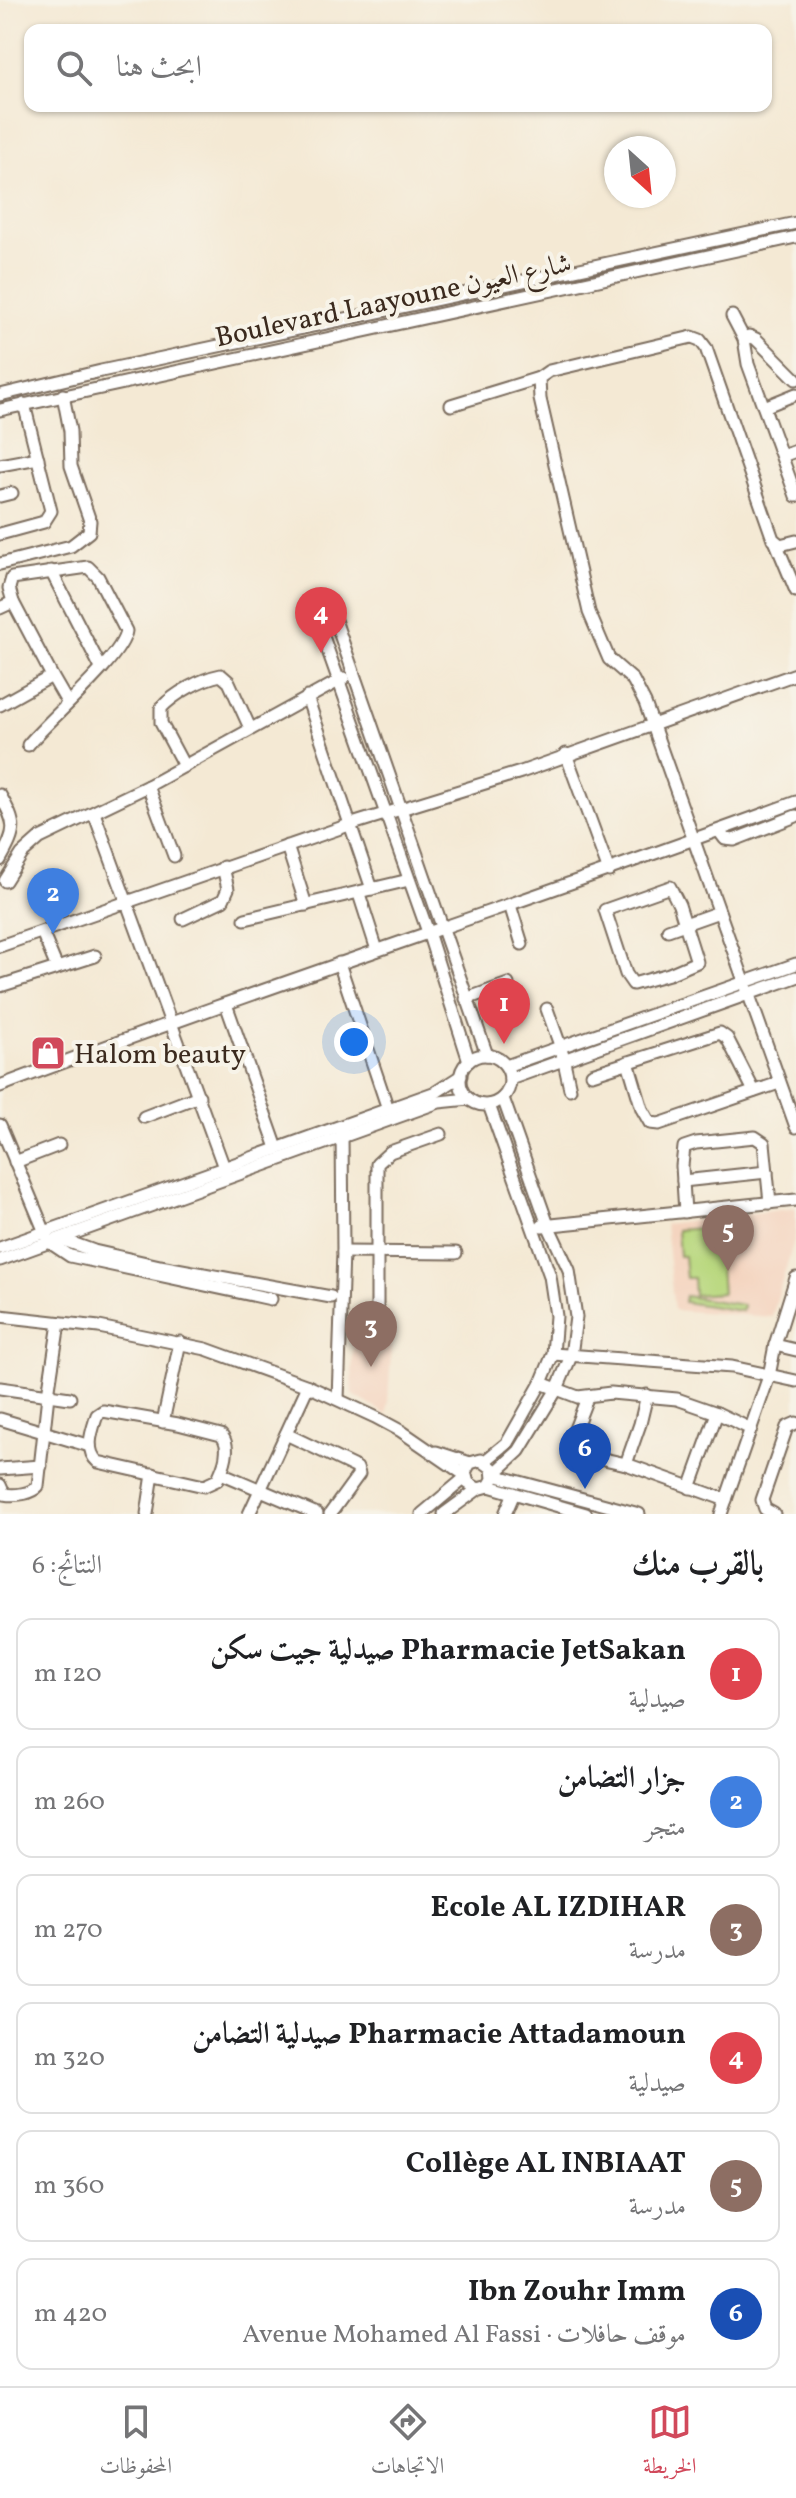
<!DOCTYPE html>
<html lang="ar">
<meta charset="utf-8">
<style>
:root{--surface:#fff;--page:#f6f6f6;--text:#202124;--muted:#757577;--line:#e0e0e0;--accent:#d1495b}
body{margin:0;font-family:Vollkorn,Amiri,serif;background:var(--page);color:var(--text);direction:rtl}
.compass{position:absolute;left:604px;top:136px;width:72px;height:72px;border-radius:50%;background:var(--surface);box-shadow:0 2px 6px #0004;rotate:153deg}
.you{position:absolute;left:354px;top:1042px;width:28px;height:28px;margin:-20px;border:6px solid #fff;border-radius:50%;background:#1a73e8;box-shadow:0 0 0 12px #1a73e833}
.badge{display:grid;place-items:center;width:52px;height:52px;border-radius:50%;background:var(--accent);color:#fff;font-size:26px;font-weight:700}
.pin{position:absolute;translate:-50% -66px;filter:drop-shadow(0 2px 4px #0008)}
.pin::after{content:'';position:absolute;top:42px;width:28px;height:24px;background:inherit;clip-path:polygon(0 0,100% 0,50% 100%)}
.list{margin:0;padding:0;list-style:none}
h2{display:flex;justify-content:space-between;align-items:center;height:104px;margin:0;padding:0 32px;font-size:34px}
h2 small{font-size:26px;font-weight:400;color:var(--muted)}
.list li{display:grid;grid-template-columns:52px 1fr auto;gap:24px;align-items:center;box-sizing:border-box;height:112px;margin:0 16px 16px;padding:0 16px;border:2px solid var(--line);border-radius:16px}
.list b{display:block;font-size:30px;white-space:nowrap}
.list p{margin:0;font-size:26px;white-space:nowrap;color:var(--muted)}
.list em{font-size:26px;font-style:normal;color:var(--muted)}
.icon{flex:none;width:44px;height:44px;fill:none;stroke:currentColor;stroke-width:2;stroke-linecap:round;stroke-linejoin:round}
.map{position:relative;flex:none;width:796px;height:1514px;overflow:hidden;direction:ltr}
.search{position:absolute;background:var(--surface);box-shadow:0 2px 6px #0004;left:24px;right:24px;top:24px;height:88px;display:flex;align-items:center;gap:20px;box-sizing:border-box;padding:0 28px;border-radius:16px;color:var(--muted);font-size:30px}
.sheet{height:872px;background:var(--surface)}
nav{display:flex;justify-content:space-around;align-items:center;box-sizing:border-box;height:112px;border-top:2px solid var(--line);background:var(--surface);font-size:22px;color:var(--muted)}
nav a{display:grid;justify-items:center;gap:4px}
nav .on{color:var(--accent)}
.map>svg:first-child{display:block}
</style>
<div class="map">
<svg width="796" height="1514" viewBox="0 0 796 1514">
<rect width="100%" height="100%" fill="#f7f3e8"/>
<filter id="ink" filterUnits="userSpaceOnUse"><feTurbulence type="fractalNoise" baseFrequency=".0125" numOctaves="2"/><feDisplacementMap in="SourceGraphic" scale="16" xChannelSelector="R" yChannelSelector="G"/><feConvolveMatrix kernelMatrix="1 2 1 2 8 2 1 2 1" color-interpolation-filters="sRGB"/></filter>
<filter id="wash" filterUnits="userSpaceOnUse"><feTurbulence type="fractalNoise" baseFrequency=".006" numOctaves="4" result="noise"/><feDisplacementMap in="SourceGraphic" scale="32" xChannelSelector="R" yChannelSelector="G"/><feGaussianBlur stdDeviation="1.8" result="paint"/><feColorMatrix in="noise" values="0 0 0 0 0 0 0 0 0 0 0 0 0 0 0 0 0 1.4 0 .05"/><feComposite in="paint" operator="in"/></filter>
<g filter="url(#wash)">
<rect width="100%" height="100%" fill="#f4e9d4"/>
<g fill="#f4d4bf">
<path d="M796 1208V1233L772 1317 674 1310 665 1224Z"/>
<path d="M353 1334 392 1339 387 1415 352 1394Z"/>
</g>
<g fill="#b9d87f" stroke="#7a814e" stroke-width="2">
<path d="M726 1226 728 1252 719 1254 722 1293 694 1295 693 1278H686L684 1256H679L677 1230Z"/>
<path d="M685 1296 743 1305 742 1311 684 1302Z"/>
</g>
</g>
<g filter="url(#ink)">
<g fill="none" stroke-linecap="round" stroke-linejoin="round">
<defs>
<g id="minor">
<path d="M732 316 744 339 748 364 796 496"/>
<path d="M744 339 749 336 756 339 796 379"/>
<path d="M0 395 101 371 796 223"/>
<path d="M451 405 539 378"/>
<path d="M764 407 796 394"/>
<path d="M0 410 796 237"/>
<path d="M782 456 796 451"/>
<path d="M0 465 38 458"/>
<path d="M0 496 12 493"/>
<path d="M0 534 44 522 51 511 24 404"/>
<path d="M796 541 780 545 773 539 706 348 700 340 692 337 549 371 539 378 540 399 589 612 609 659 633 680 645 703 796 1127"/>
<path d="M776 543 796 591"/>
<path d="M0 564 71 546 89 532 90 521 71 466 70 431 63 395"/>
<path d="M51 571 101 668"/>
<path d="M13 602 52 676"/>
<path d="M0 608 13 602 9 588 12 578 88 567 98 577 126 631C123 657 48 720 28 745"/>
<path d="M307 697 372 889"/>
<path d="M0 705 52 676 67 702"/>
<path d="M566 754 609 871"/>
<path d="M184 766 161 723V708C175 693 201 679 221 675L229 682 250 728"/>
<path d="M148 786 174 856"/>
<path d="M0 795C17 825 17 830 0 860"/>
<path d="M94 813 226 1173"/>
<path d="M719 831 725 839 734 840 796 816"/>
<path d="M287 846 306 905"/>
<path d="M5 881 22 854 40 838 148 786 344 678"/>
<path d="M670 887 679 905 697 962 669 974 633 984 626 974 605 910Z"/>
<path d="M360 897 377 950"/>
<path d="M510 905 522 944"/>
<path d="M183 919 223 900 228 889 223 867"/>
<path d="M245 919 409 880"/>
<path d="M668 930 719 912"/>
<path d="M42 932 57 968"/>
<path d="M0 946 349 825 521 772 796 674"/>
<path d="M339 963 388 1109"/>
<path d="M0 986 95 956"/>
<path d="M466 999 508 984"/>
<path d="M226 1004 277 1148"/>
<path d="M547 1009 561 1048 570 1089"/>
<circle cx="485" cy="1080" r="25"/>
<path d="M469 1061 428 932 315 614 314 608 320 603 328 606 335 620 487 1055"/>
<path d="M628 1062 642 1109 650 1123 659 1124 779 1083"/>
<path d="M506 1066 796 964"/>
<path d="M592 1074 720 1033 727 1038 754 1091"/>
<path d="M510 1079 796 977"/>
<path d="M0 1086C264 986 532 900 796 802"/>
<path d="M144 1117 199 1096"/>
<path d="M0 1125 49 1242 70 1256 271 1299"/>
<path d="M15 1162 59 1145"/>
<path d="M683 1181 767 1172"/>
<path d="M685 1212 682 1166 684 1147 696 1143 755 1137 764 1143 770 1203"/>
<path d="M542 1226 796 1200"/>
<path d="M61 1239 94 1251 160 1266 331 1297"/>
<path d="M0 1248 436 1092 461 1076"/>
<path d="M343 1252 456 1253"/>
<path d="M0 1260 439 1102 469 1099"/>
<path d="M377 1309V1164L390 1152 441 1134"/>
<path d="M0 1316 99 1327 206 1349 308 1386 375 1417 401 1431 465 1475"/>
<path d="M775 1345 796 1350"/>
<path d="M553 1354 732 1367 796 1381"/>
<path d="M541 1383 578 1397 611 1393 677 1399 717 1413 751 1429"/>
<path d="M0 1388 70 1398"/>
<path d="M587 1398 572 1437V1445L582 1454 626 1464 726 1500"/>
<path d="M338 1399 343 1252 342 1132"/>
<path d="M103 1411 178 1424 221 1435C232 1446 224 1467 217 1480L204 1486 98 1462C84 1450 92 1431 97 1415Z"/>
<path d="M0 1419 90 1446"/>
<path d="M163 1422 180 1342"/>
<path d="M286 1434 357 1468 359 1474 330 1514"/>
<path d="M436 1452 470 1463"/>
<path d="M485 1461 507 1443 541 1383 553 1354 556 1316 550 1276 489 1105"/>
<path d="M626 1464 640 1424 647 1395"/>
<path d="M0 1469 41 1466"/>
<path d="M221 1473 317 1514"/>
<path d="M494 1474 519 1451 557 1389 571 1356 576 1317 569 1270 548 1225 503 1098"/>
<path d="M494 1475 639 1514"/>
<path d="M0 1485 4 1494C15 1496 31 1494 38 1486L48 1395 59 1323"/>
<path d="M489 1486 586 1514"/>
<path d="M690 1488 717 1413"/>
<path d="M147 1514 153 1474"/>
<path d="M249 1514 308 1386"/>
<path d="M422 1514 465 1478"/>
<path d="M444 1514 478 1489 489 1486 493 1479 492 1468 481 1460 470 1463 465 1472 468 1483 478 1489"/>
<path d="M505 1514 514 1493"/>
<path d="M721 1514 769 1376 775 1345 796 1278"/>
<path d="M774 1514 765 1509 762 1500 787 1427 796 1423"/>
</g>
</defs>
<use href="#minor" stroke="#7c6d5e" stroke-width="15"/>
<use href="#minor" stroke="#fff" stroke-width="11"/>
</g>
</g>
<defs>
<symbol id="shop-square" viewBox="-11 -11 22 22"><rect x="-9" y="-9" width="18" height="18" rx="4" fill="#d1495b" stroke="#f7f3e8"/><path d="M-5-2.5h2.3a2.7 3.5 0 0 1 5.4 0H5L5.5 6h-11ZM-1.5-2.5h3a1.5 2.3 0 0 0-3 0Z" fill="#fff"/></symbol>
</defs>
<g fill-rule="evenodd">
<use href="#shop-square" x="28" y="1033" width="40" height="40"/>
</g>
<g text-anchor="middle" stroke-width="8" stroke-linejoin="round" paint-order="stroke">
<g font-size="28" fill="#3b2a1e" stroke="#f7f3e8">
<text transform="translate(393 299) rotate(-12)" y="10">Boulevard Laayoune شارع العيون</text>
</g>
<g font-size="28" fill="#3b2a1e" stroke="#f7f3e8" text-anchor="start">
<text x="74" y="1063">Halom beauty</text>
</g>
</g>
</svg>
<svg class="compass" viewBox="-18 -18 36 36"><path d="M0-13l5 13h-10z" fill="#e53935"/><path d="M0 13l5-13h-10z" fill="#757577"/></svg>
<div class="you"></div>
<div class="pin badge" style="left:504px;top:1044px;background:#e0444e">1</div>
<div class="pin badge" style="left:53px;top:934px;background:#3f7fe0">2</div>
<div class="pin badge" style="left:371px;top:1367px;background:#8d6e63">3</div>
<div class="pin badge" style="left:321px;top:653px;background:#e0444e">4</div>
<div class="pin badge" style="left:728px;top:1271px;background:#8d6e63">5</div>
<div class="pin badge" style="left:585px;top:1489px;background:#1a4fb4">6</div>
<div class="search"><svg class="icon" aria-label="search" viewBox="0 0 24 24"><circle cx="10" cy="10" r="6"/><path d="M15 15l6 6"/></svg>ابحث هنا</div>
</div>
<section class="sheet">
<h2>بالقرب منك<small>النتائج: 6</small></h2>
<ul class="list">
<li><span class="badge" style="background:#e0444e">1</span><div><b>Pharmacie JetSakan صيدلية جيت سكن</b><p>صيدلية</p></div><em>120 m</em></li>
<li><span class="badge" style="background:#3f7fe0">2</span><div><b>جزار التضامن</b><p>متجر</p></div><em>260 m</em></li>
<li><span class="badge" style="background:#8d6e63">3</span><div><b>Ecole AL IZDIHAR</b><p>مدرسة</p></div><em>270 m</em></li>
<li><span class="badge" style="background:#e0444e">4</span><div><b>Pharmacie Attadamoun صيدلية التضامن</b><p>صيدلية</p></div><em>320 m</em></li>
<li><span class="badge" style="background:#8d6e63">5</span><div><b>Collège AL INBIAAT</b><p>مدرسة</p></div><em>360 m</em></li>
<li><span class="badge" style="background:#1a4fb4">6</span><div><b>Ibn Zouhr Imm</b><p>موقف حافلات · Avenue Mohamed Al Fassi</p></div><em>420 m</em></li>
</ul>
</section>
<nav>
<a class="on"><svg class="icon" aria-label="map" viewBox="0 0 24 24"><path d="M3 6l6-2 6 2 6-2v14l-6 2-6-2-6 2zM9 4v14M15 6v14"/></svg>الخريطة</a>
<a><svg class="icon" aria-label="directions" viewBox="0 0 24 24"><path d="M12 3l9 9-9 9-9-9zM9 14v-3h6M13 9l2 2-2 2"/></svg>الاتجاهات</a>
<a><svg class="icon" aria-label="saved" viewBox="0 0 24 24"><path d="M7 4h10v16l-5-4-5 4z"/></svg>المحفوظات</a>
</nav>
